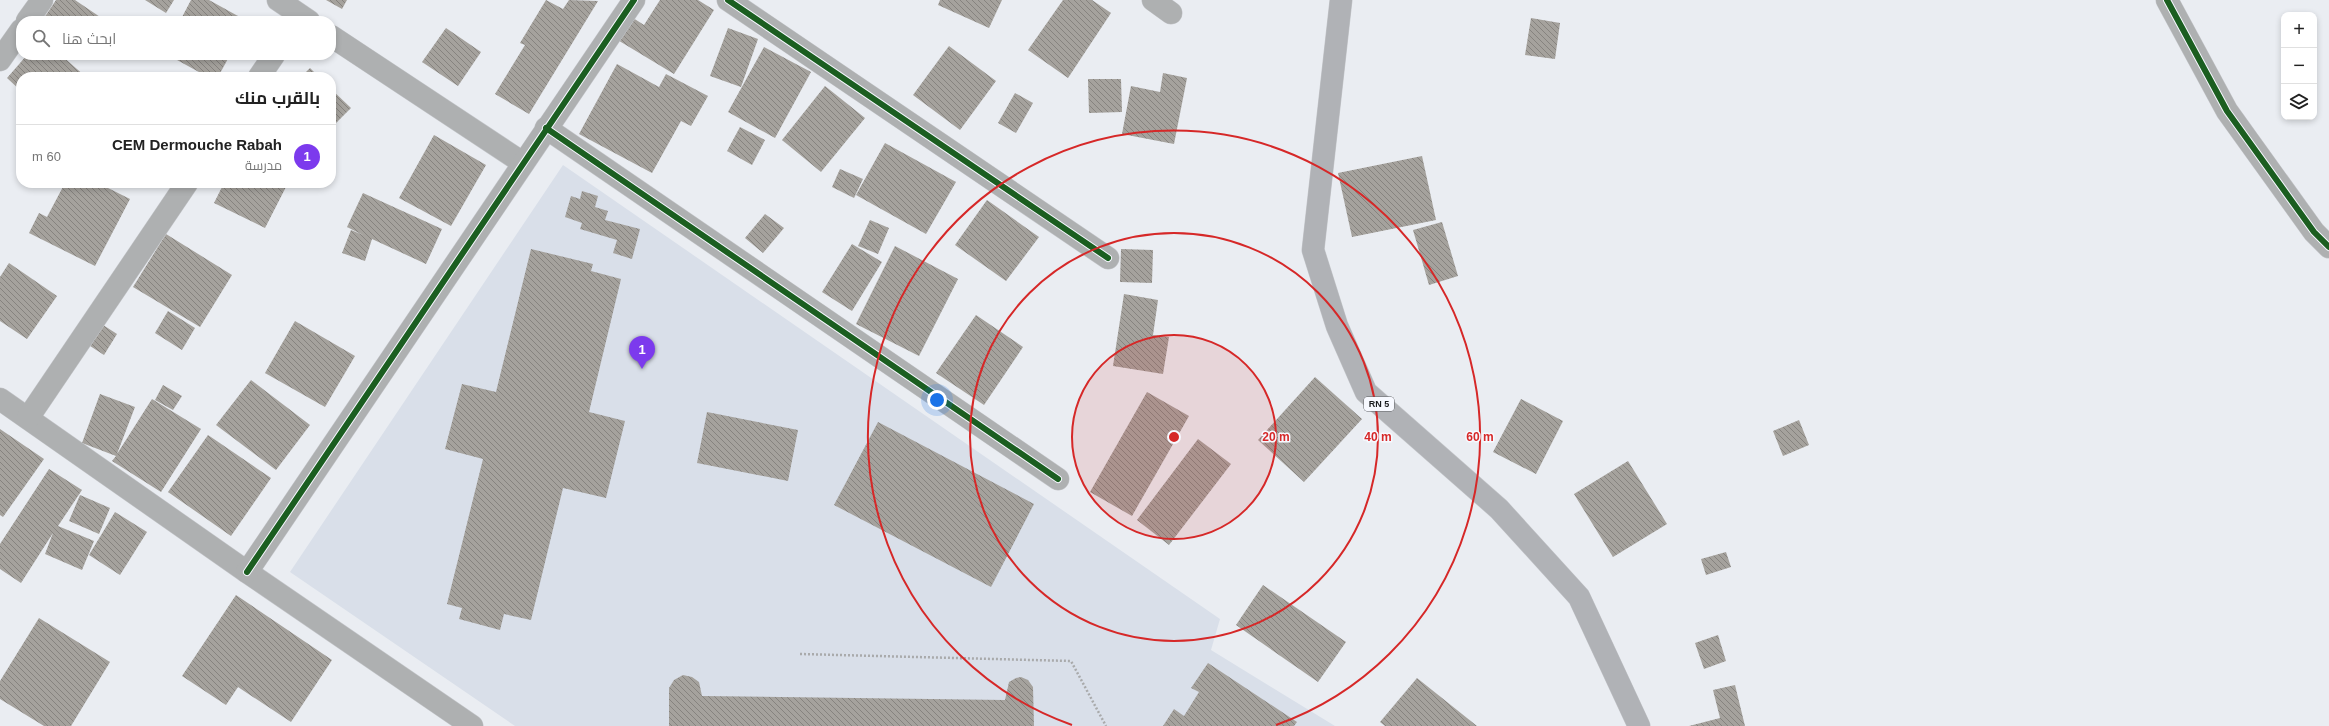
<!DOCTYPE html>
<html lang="ar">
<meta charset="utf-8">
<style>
:root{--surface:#fff;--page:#f6f6f6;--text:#222;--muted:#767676;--line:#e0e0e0;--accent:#7c3aed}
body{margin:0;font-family:Arial,Cairo,sans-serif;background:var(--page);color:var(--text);direction:rtl}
.controls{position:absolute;right:12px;top:12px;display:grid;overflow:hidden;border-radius:8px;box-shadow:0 2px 6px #0003}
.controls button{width:36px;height:36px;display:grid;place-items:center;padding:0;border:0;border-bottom:1px solid var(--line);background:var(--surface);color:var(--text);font:20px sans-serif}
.you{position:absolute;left:937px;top:400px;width:14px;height:14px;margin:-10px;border:3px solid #fff;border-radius:50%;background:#1a73e8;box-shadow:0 0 0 6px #1a73e833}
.badge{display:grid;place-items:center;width:26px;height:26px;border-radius:50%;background:var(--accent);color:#fff;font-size:13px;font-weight:700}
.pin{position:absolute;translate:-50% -33px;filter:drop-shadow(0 1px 2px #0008)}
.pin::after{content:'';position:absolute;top:21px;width:14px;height:12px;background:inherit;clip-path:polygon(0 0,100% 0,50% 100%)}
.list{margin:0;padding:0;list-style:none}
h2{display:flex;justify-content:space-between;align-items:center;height:52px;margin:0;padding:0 16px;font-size:17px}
h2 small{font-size:13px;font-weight:400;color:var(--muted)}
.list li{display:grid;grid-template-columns:26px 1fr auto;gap:12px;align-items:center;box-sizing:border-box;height:64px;padding:0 16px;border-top:1px solid var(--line)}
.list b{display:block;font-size:15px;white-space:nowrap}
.list p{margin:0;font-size:13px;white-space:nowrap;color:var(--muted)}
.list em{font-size:13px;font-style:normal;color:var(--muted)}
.icon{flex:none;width:22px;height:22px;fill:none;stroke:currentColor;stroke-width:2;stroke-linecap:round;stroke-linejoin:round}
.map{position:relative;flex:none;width:2329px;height:726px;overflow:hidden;direction:ltr}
.search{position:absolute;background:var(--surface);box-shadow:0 2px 6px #0003;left:16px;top:16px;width:320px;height:44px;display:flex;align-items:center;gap:10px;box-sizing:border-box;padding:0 14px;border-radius:16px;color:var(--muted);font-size:15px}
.panel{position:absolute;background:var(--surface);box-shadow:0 2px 6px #0003;left:16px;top:72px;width:320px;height:116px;border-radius:16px;direction:rtl}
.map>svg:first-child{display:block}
</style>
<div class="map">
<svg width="2329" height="726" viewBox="0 0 2329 726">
<defs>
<pattern id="building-back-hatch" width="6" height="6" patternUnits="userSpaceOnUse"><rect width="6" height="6" fill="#a5a29d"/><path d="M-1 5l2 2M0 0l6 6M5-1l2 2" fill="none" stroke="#86837f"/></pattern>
</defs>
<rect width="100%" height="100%" fill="#eaedf2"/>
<path fill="#d9dfe9" d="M563 165 1220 619 1211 650 1335 726H515L290 572Z"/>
<g fill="url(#building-back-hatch)">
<path d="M56 0H75L106 21H42Z"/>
<path d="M145 0H174L166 13Z"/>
<path d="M191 0H209L247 21H180Z"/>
<path d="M326 0H347L342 9Z"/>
<path d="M546 0 563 9 569 0 598 1 529 114 495 94 525 45 520 43Z"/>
<path d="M660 0H698L714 10 674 74 616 39 630 16 644 25Z"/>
<path d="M940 0H1002L989 28 938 5Z"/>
<path d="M1063 0H1092L1111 13 1068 78 1028 50Z"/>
<path d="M1531 18 1560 23 1555 59 1525 55Z"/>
<path d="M446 28 481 52 458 86 422 62Z"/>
<path d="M728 28 758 39 741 87 710 76Z"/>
<path d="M949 46 996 81 960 130 913 95Z"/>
<path d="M764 47 811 72 775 138 728 112Z"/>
<path d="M27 55H61L86 77H21V91L7 78Z"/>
<path d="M74 55H85L81 60Z"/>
<path d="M168 55H230L218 77H208Z"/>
<path d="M617 64 659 87 666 74 708 96 691 126 681 121 652 173 579 134Z"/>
<path d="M310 68 319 77H301Z"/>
<path d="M1163 73 1187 78 1174 144 1122 134 1131 86 1160 92Z"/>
<path d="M1088 79H1121L1122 112 1089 113Z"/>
<path d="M825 86 865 118 821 172 782 140Z"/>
<path d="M331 89 351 108 331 128Z"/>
<path d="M1015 93 1033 103 1016 133 998 123Z"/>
<path d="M740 127 765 140 752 165 727 151Z"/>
<path d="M434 135 486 165 451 226 399 198Z"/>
<path d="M885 143 956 182 926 234 856 195Z"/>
<path d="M1422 156 1436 220 1352 237 1338 173Z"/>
<path d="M840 169 863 179 854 198 832 187Z"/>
<path d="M65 183H98L130 199 95 266 29 233 39 213 47 217Z"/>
<path d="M224 183H288L265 228 214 203Z"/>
<path d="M582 191 598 196 595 207 608 211 605 220 640 229 632 259 613 253 617 240 580 229 582 223 565 217 571 196 580 199Z"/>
<path d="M363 193 442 229 426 264 372 239 365 261 342 253 351 230 363 235 347 227Z"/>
<path d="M987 200 1039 237 1006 281 955 245Z"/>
<path d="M765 214 784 228 763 253 745 238Z"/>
<path d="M870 220 889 228 878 254 858 246Z"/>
<path d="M1442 222 1458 276 1429 285 1413 230Z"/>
<path d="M166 234 232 275 200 327 133 287Z"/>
<path d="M852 244 882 262 852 311 822 292Z"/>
<path d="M895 246 958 279 919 356 856 324Z"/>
<path d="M531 249 593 264 591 271 621 279 589 412 625 421 606 498 563 488 531 620 504 614 500 630 459 619 462 608 447 604 483 459 445 449 462 384 496 392Z"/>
<path d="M1121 249 1153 250 1152 283 1120 282Z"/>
<path d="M9 263 57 296 27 339 0 321V277Z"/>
<path d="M1124 294 1158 300 1153 335 1169 337 1163 374 1113 366Z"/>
<path d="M168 311 195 328 182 350 155 333Z"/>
<path d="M976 315 1023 347 984 405 936 373Z"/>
<path d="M295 321 355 356 325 407 265 373Z"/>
<path d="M100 323 117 334 104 355 87 344Z"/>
<path d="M1315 377 1362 419 1304 482 1258 440Z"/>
<path d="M251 380 310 425 276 470 216 425Z"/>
<path d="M163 385 182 396 173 410 155 400Z"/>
<path d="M1147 392 1189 416 1132 516 1090 492Z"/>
<path d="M100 394 135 407 117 454 152 399 201 429 161 492 112 461 116 456 82 443Z"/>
<path d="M1521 399 1563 421 1536 474 1493 452Z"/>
<path d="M707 412 798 430 788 481 697 463Z"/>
<path d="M1799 420 1809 445 1783 456 1773 431Z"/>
<path d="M878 422 1034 504 991 587 834 505Z"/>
<path d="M0 429 44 459 3 517 0 515Z"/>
<path d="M208 435 271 478 231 536 168 492Z"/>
<path d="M1198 439 1231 464 1169 545 1137 520Z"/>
<path d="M1628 461 1667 524 1613 557 1574 494Z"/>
<path d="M49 469 82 490 58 526 94 541 82 570 45 554 53 533 21 583 0 569V544Z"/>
<path d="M80 495 110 508 99 534 69 521Z"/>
<path d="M115 512 147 532 120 575 89 555Z"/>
<path d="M1726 552 1731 567 1706 575 1701 559Z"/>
<path d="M1263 585 1346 642 1318 682 1236 625Z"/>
<path d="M236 595 332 660 291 722 238 687 226 705 182 676Z"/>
<path d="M39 618 110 662 71 726H44L0 699V681Z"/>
<path d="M1718 635 1726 661 1704 669 1695 643Z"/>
<path d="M1208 663 1297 722 1294 726H1163L1174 709 1184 716 1199 692 1191 688Z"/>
<path d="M683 675 692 677 699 682 702 696 1005 700 1009 682 1016 678 1021 677 1028 680 1033 687 1034 726H669V688L674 680Z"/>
<path d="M1417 678 1477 726H1385L1380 722Z"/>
<path d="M1735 685 1745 726H1689L1720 718 1713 690Z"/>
</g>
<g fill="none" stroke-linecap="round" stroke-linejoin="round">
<defs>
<g id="street">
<path d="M278 0 309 21"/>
<path d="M728 0 1108 258"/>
<path d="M1153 0 1171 13"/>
<path d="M2167 0 2227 111 2314 232 2329 247"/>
<path d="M27 21 42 0"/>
<path d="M331 36 523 163"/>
<path d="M0 60 21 30"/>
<path d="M259 77 274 55"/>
<path d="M546 128 1058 479"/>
<path d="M0 399 247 572 472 726"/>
<path d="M28 418 187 183"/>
<path d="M247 572 634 0"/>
</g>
<path id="primary" d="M1341 0 1313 250 1337 326 1366 392 1499 509 1579 597 1639 726"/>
</defs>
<use href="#street" stroke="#c5c7cb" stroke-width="23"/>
<use href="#primary" stroke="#c5c7cb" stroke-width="23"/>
<path stroke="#a9aaab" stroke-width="2.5" stroke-dasharray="2 2" stroke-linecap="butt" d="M800 654 1071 661 1106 726"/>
<use href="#street" stroke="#aeb0b1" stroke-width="22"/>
<use href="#primary" stroke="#b0b2b6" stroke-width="22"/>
<defs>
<g id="cycleway">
<path d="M728 0 1108 258"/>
<path d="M2167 0 2227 111 2314 232 2329 247"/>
<path d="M546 128 1058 479"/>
<path d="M247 572 634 0"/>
</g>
</defs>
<use href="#cycleway" stroke="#f7f9ff" stroke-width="8"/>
<use href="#cycleway" stroke="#1b5e20" stroke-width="6"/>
</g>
<circle cx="1174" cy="437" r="102" fill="#d62828" fill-opacity=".12"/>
<g fill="none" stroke="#d62828" stroke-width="2">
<circle cx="1174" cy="437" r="102"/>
<circle cx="1174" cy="437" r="204"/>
<path d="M1072 725A306 306 0 1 1 1276 725"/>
</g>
<g text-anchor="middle" stroke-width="3" stroke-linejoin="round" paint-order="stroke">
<rect fill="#f7f9ff" stroke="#5c5e62" stroke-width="1" x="1364" y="397" width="30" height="14" rx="3"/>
<g font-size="9" font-weight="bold" fill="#1a1c1f">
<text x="1379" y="407">RN 5</text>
</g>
</g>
<circle cx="1174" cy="437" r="6" fill="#d62828" stroke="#f7f9ff" stroke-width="2"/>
<g font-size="12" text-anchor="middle" font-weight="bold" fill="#d62828" stroke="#f7f9ff" stroke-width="3" stroke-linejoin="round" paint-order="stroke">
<text x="1276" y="441">20 m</text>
<text x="1378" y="441">40 m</text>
<text x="1480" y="441">60 m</text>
</g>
</svg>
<div class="controls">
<button>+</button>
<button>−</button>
<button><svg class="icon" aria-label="layers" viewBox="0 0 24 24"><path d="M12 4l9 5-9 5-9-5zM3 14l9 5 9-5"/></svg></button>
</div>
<div class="you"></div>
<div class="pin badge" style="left:642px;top:369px">1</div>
<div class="search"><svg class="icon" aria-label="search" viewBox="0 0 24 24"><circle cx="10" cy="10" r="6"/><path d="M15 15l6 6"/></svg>ابحث هنا</div>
<section class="panel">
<h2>بالقرب منك<small></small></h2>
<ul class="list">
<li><span class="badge">1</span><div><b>CEM Dermouche Rabah</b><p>مدرسة</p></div><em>60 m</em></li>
</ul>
</section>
</div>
